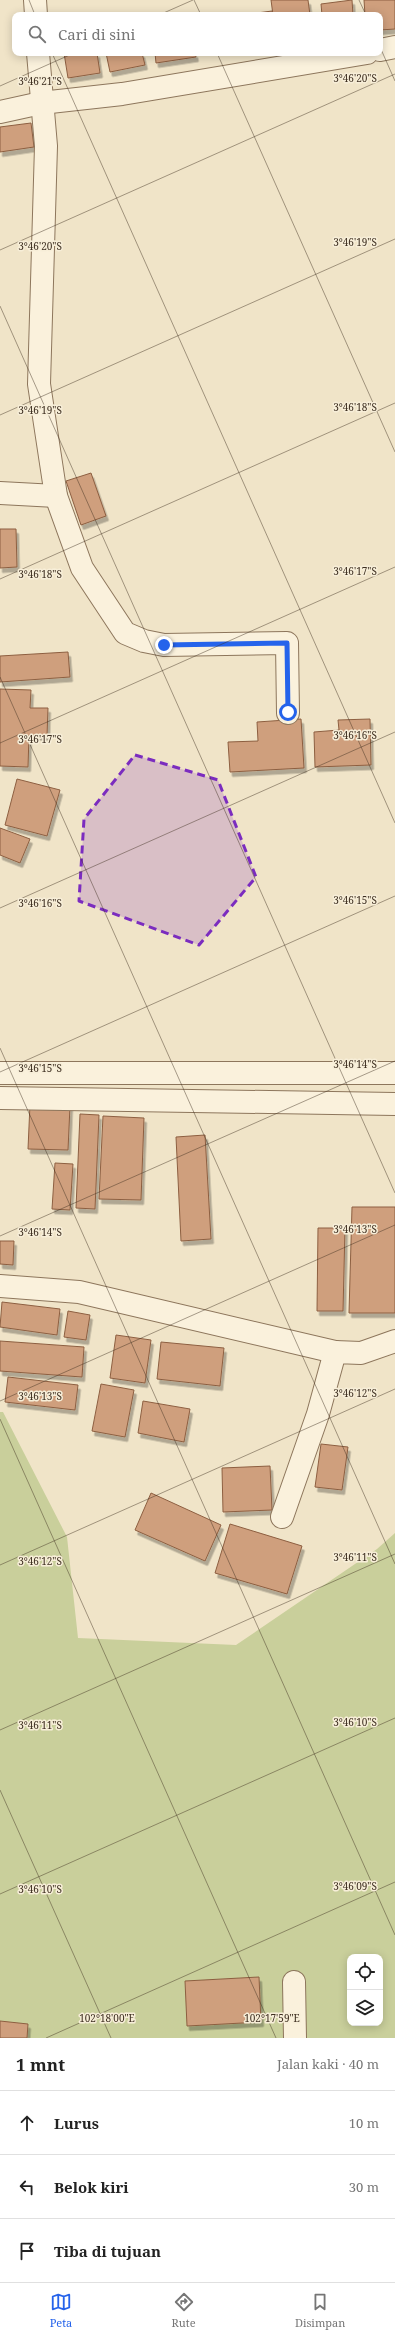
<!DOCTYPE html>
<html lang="id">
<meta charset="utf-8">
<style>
:root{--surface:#fff;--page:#f6f6f6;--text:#222;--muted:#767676;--line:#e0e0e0;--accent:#2563eb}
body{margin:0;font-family:"Noto Serif",serif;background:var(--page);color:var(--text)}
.controls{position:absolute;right:12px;bottom:12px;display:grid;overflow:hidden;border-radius:8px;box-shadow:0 2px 10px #0003}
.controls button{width:36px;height:36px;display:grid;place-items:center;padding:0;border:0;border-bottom:1px solid var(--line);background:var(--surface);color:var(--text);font:20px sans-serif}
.stop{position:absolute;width:12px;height:12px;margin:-9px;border:3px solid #2563eb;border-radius:50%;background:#fff}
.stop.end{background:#2563eb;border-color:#fff;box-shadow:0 1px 4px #0008}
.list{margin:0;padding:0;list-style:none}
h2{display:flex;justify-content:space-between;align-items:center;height:52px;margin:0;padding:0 16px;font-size:17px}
h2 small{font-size:13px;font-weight:400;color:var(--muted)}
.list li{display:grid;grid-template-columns:26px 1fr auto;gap:12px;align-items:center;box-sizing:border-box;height:64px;padding:0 16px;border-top:1px solid var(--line)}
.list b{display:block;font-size:15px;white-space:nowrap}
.list em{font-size:13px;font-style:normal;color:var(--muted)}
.icon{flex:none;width:22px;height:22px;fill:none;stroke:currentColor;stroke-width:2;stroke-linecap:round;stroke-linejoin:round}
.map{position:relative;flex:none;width:395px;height:2038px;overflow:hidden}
.search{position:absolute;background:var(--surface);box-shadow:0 2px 10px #0003;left:12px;right:12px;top:12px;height:44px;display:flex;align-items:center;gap:10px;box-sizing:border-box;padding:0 14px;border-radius:8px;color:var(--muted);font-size:15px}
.sheet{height:244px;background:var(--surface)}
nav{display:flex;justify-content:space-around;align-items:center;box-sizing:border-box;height:56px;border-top:1px solid var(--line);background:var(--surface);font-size:11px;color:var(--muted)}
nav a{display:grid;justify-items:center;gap:2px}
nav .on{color:var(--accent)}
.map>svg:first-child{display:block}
</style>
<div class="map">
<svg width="395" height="2038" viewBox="0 0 395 2038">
<defs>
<filter id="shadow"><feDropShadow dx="2.5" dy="4.5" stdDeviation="0" flood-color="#0004"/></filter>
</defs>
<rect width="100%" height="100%" fill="#f0e4c8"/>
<path fill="#c9cf9b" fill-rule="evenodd" d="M0 1412H3L67 1537 78 1638 236 1645 377 1549 395 1533V2038H0ZM350 1957H380V2023H350Z"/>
<g fill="#cf9f7d" stroke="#8d5f41" filter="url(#shadow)">
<path d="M271 0H308L310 15H273Z"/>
<path d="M352 0 353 15H322L321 4Z"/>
<path d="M364 0H395V29L380 30V15H365Z"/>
<path d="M272 11 273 15H242Z"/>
<path d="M64 53H97L100 73 68 78Z"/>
<path d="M106 53H142L145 65 110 72Z"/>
<path d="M155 53H195L196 57 156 63Z"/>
<path d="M31 123 34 147 0 152V127Z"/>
<path d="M91 473 106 516 81 525 66 481Z"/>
<path d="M0 529H16L17 567 0 568Z"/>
<path d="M68 652 70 677 0 682V656Z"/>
<path d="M0 689 31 690 30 708H48L47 736 29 735 28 767 0 766Z"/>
<path d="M301 719 304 768 230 772 228 742 258 741 257 722Z"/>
<path d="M370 719 371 765 315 767 314 732 339 730 338 720Z"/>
<path d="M17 779 60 790 47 836 5 825Z"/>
<path d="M0 828 30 839 20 863 0 855Z"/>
<path d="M30 1104 70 1106 68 1150 28 1149Z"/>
<path d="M80 1114 99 1115 95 1209 76 1208Z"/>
<path d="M103 1116 144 1118 141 1200 99 1199Z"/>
<path d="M205 1135 211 1239 181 1241 176 1137Z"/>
<path d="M55 1163 73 1164 70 1210 52 1209Z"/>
<path d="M352 1207H395V1313H349Z"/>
<path d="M318 1228H345L343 1311H317Z"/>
<path d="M0 1241H14L13 1265 0 1264Z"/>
<path d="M2 1302 60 1309 57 1335 0 1327Z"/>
<path d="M68 1311 90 1315 86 1340 64 1337Z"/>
<path d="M116 1335 151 1340 145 1383 110 1378Z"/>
<path d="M0 1341 84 1347 82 1377 0 1371Z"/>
<path d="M161 1342 224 1348 220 1386 157 1379Z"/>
<path d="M8 1377 78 1385 75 1410 5 1402Z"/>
<path d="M101 1384 134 1390 125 1437 92 1431Z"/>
<path d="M143 1401 190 1409 184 1442 138 1433Z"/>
<path d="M321 1444 348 1447 342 1490 315 1487Z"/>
<path d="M270 1466 272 1510 223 1512 222 1468Z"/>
<path d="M151 1493 221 1525 205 1561 135 1530Z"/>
<path d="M230 1524 302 1546 287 1594 215 1573Z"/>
<path d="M259 1977 261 2022 187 2026 185 1981Z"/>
<path d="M0 2021 28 2024 27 2038H0Z"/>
</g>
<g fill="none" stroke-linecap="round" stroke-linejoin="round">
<defs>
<g id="street">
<path d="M35 0 36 15"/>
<path d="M380 50 395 47"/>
<path d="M38 53 46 146 39 384 56 496 82 568 125 633 144 641 164 645 287 643 288 713"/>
<path d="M0 112 41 103 122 94 367 53"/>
<path d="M0 493 56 496"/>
<path d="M0 1073H395"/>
<path d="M0 1098 395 1104"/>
<path d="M0 1286 79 1292 335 1352"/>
<path d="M282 1517 318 1414 335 1352 361 1353 395 1341"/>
<path d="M294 1982 295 2038"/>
</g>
</defs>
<use href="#street" stroke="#8d765c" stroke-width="24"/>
<use href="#street" stroke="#faf1dc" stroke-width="22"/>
</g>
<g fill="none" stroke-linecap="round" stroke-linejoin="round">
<path stroke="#2563eb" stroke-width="5" d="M164 645 287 643 288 712"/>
</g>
<path fill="#7b2cbf" fill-opacity="0.2" stroke="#7b2cbf" stroke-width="3" stroke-dasharray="8 5" stroke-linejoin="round" d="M135 755 218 780 256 877 199 945 79 901 84 819Z"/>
<path fill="none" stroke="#3d2e20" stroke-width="1" stroke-opacity="0.45" d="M29 0 35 15M194 0 201 15M359 0 366 15M159 15 193 0M380 47 395 81M52 53 395 823M217 53 395 452M0 86 74 53M0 250 395 74M0 306 395 1193M0 415 395 239M0 579 395 403M0 677 395 1564M0 743 395 567M0 908 395 732M0 1048 395 1935M0 1072 395 896M0 1236 395 1061M0 1401 395 1225M0 1419 276 2038M0 1565 395 1389M0 1730 395 1554M0 1790 111 2038M0 1894 395 1718M46 2038 395 1882"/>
<g font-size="10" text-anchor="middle" fill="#3d2e20" stroke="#f7eed8" stroke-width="3" stroke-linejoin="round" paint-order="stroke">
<text x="355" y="82">3°46'20"S</text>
<text x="40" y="85">3°46'21"S</text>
<text x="355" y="246">3°46'19"S</text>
<text x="40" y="250">3°46'20"S</text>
<text x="355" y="411">3°46'18"S</text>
<text x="40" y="414">3°46'19"S</text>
<text x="355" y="575">3°46'17"S</text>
<text x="40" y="578">3°46'18"S</text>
<text x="355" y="739">3°46'16"S</text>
<text x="40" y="743">3°46'17"S</text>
<text x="355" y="904">3°46'15"S</text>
<text x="40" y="907">3°46'16"S</text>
<text x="355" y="1068">3°46'14"S</text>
<text x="40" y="1072">3°46'15"S</text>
<text x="355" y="1233">3°46'13"S</text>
<text x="40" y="1236">3°46'14"S</text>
<text x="355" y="1397">3°46'12"S</text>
<text x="40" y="1400">3°46'13"S</text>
<text x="355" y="1561">3°46'11"S</text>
<text x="40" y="1565">3°46'12"S</text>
<text x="355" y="1726">3°46'10"S</text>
<text x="40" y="1729">3°46'11"S</text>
<text x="355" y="1890">3°46'09"S</text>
<text x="40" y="1893">3°46'10"S</text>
<text x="107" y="2022">102°18'00"E</text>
<text x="272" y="2022">102°17'59"E</text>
</g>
</svg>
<div class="controls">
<button><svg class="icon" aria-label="locate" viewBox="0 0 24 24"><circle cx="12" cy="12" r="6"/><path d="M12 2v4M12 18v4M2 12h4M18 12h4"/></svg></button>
<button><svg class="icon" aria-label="layers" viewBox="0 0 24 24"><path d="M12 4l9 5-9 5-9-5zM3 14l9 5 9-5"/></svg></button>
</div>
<div class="stop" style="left:288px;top:712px"></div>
<div class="stop end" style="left:164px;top:645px"></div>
<div class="search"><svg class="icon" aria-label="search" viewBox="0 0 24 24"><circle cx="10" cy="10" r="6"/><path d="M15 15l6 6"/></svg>Cari di sini</div>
</div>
<section class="sheet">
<h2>1 mnt<small>Jalan kaki · 40 m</small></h2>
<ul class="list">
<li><svg class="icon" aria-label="ahead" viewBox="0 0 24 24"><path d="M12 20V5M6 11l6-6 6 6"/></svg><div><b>Lurus</b></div><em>10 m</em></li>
<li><svg class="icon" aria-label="left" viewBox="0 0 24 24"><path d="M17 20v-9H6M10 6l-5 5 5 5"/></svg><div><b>Belok kiri</b></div><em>30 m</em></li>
<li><svg class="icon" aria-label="arrive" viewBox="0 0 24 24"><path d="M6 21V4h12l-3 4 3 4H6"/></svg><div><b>Tiba di tujuan</b></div></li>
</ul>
</section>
<nav>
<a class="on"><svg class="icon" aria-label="map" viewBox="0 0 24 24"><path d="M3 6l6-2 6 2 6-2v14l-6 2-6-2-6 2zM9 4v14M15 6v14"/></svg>Peta</a>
<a><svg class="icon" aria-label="directions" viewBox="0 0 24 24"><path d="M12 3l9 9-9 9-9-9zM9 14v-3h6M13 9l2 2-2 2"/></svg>Rute</a>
<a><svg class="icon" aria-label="saved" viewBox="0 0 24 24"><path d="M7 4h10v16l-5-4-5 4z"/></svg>Disimpan</a>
</nav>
